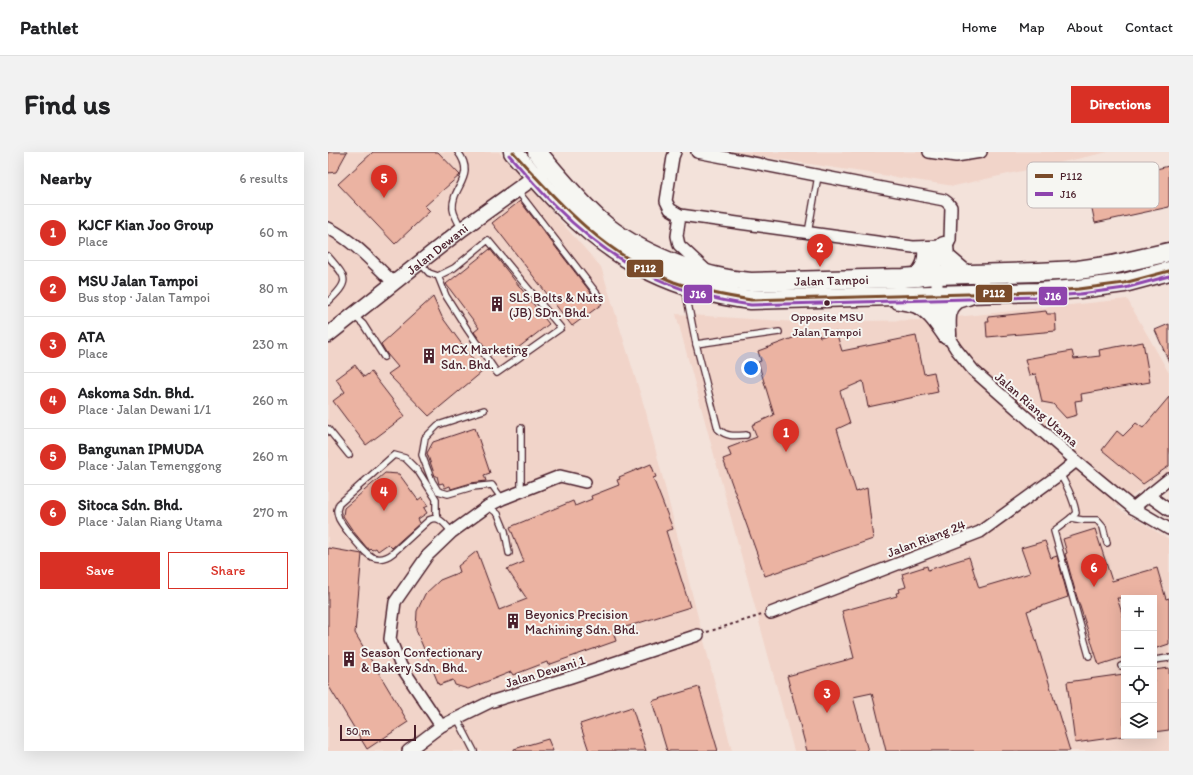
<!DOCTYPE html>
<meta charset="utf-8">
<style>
:root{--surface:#fff;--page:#f2f2f2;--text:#202124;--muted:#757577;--line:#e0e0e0;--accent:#d93025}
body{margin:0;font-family:Itim,sans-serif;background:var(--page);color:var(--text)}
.controls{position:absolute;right:12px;bottom:12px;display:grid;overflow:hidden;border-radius:0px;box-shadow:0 4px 16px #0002}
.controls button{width:36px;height:36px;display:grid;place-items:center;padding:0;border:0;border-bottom:1px solid var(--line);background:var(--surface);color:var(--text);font:20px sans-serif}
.scale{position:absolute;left:12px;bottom:10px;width:76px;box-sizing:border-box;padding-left:4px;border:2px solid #4a1f2b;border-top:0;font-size:11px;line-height:14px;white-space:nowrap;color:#4a1f2b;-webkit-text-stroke:3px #f6f6f2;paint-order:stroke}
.you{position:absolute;left:423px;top:216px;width:14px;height:14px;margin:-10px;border:3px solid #fff;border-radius:50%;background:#1a73e8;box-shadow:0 0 0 6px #1a73e833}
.badge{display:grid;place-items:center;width:26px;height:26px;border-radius:50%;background:var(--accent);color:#fff;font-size:13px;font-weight:700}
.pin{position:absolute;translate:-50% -33px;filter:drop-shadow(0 1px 2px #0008)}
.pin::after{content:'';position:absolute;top:21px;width:14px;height:12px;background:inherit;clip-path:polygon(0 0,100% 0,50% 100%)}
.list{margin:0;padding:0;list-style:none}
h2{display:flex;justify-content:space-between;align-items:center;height:52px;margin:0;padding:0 16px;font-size:17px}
h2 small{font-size:13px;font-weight:400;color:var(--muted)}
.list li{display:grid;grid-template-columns:26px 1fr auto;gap:12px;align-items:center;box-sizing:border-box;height:56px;padding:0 16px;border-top:1px solid var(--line)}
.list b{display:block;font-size:15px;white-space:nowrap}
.list p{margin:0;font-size:13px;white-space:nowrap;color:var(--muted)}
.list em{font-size:13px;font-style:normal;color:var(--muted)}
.actions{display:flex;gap:8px;padding:12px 16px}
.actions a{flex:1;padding:9px 0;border:1px solid var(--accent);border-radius:0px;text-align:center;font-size:14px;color:var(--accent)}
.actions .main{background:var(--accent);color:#fff}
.icon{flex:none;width:22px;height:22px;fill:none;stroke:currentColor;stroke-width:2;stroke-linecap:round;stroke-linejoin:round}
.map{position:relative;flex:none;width:841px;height:599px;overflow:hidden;border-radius:0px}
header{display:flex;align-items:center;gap:24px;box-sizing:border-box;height:56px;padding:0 20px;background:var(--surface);border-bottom:1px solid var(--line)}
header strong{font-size:19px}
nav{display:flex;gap:22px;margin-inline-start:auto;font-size:14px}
.intro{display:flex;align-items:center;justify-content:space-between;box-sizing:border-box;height:96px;padding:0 24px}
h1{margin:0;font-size:28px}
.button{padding:10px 18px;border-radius:0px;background:var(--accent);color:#fff;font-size:14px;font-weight:700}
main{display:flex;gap:24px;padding:0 24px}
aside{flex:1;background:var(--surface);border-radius:0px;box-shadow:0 4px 16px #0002}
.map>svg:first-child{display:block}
</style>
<header>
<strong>Pathlet</strong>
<nav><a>Home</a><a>Map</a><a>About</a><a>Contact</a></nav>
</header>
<div class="intro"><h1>Find us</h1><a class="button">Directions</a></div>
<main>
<aside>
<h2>Nearby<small>6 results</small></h2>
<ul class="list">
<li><span class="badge">1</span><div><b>KJCF Kian Joo Group</b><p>Place</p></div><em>60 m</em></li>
<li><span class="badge">2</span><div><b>MSU Jalan Tampoi</b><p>Bus stop · Jalan Tampoi</p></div><em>80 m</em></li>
<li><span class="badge">3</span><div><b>ATA</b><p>Place</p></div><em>230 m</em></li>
<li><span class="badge">4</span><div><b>Askoma Sdn. Bhd.</b><p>Place · Jalan Dewani 1/1</p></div><em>260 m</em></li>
<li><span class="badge">5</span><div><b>Bangunan IPMUDA</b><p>Place · Jalan Temenggong</p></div><em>260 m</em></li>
<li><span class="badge">6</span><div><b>Sitoca Sdn. Bhd.</b><p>Place · Jalan Riang Utama</p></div><em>270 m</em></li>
</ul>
<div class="actions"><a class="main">Save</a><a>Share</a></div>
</aside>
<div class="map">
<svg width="841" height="599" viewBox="0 0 841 599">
<rect width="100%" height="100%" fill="#f3e2da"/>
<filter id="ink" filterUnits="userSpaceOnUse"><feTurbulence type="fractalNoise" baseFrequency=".025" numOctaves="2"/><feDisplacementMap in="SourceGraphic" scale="8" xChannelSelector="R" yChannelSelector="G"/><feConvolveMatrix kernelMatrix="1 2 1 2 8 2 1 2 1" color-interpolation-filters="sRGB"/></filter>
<g filter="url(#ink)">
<g fill="#f1d4c9" fill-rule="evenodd">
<path d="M0 0H171L273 115 318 260 404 599H0Z"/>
<path d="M402 0H780L626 34Z"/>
<path d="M799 147 841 221V319L788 355 841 387V599H466L348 162 469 170 599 168ZM796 446H826V584H796Z"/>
</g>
<g fill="#ebb3a2" stroke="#4a1f2b">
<path d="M0 0H19L8 20 0 21Z"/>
<path d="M45 0H110L132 23 97 54 102 59 67 92 10 32Z"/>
<path d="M841 14V55L767 71 759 33Z"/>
<path d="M192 49 267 146 270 147 274 152 244 174 164 71Z"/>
<path d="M162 97 221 172 177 206 170 198 163 203 146 180 151 176 118 132Z"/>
<path d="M105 145 114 165 154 220 101 264 60 222 70 215 59 202 53 192Z"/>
<path d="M718 159 719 162H727L728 179 659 185 658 170H661L660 165Z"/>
<path d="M841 172V210L827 178Z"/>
<path d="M489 177 492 185 508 180 514 199 588 184 596 222 606 220 610 240 540 255 535 229 512 239 522 271 509 277 528 340 539 336 545 387 437 424 395 307 403 304 400 296 429 285 424 273 446 263 430 210 433 209 430 199Z"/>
<path d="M815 190 822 230 753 242 754 248 747 249 749 263 738 266 725 252 714 250 708 222 701 223 697 207 744 199 746 207 772 204 771 198Z"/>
<path d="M27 213 36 225 43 220 77 264 38 293 5 249 17 240 8 227Z"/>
<path d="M841 245V314L815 332 774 298 789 279 795 284 808 271 815 276Z"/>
<path d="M147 276 162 321 156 323 158 329 143 331 123 337 122 334 117 336 115 331 111 332 109 324H107L99 301 105 290Z"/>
<path d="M323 312 328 325 325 326 345 377 338 379 362 455 285 479 288 489 220 513 219 510 185 523 183 520 140 537 127 533 125 528 111 533 88 478 89 459 97 442 112 428 132 420 130 414 149 399 171 458 199 447 179 417 196 410 182 375 245 349 247 354 264 347 263 344 291 333 289 328 292 327 291 325Z"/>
<path d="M57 321 71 322 90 348 94 345 100 354 96 356 99 361 90 367 92 371 64 396 60 392 50 399 48 396 44 398 42 396 41 397 39 396 25 379 15 364 16 356Z"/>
<path d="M767 377 784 429 829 416 838 447 841 446V492L826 497V446H789L796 467V505L771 513 748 442 737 402 739 401 735 387Z"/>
<path d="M717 389 723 406 729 404 740 445 699 459 742 599H558L544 541 525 545 540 599H479L459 524 526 506 514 459 569 444 568 441 572 440 571 437 578 435 574 422 599 414 600 418 641 405 651 436 702 421 693 396Z"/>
<path d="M0 396 34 402 27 481 80 570 39 597 0 533Z"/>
<path d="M841 516V578L826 580V518Z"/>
<path d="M796 522V584L747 591 739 530Z"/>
<path d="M371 535 390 599H339L324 549Z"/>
<path d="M304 555 318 599H261L252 572Z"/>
<path d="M220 587 225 599H186V597Z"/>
</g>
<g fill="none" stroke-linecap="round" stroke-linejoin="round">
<defs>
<g id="service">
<path d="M130 0C149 25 123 35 125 57 126 64 130 70 134 77"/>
<path d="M189 38 270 143"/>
<path d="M480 81 490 24"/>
<path d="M0 104C19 127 23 128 0 150"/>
<path d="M92 111 101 121 110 124 126 116 160 88 233 176 169 221 139 177 118 144 110 124"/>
<path d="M357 136 368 192 390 277C399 285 406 284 418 283"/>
<path d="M25 163 35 172 56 205"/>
<path d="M368 192 451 180"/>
<path d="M156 258 110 273 97 286 94 303 104 329 110 339 120 342 144 335 164 333 174 347"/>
<path d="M0 277 21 303"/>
<path d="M732 322C739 334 746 347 748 361L743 366 726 379 761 504"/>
<path d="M193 339V276"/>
<path d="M160 354 170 362 177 379 181 401"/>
<path d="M110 366 108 362V347L90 319 77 306 66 303 11 352 9 358C9 361 10 364 11 367 16 376 36 401 44 405 52 408 59 406 65 401L101 368C112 363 116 372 124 380"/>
<path d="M743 366 754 368H769L775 375 779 391"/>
<path d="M826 508 841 506"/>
<path d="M793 514 796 513"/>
<path d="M129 566 146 599"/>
</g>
<g id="minor">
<path d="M347 0 345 5 338 49 342 57 352 63 585 95 616 94 620 92 622 88 623 55 620 51 616 48 369 0"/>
<path d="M601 0 628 4 653 0"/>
<path d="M352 63 349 84 351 93 381 121"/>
<path d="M0 76C26 89 45 111 66 131"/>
<path d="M598 99 604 102 608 107 610 159 619 183 628 197 645 218 748 309 805 356 841 377"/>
<path d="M820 343 841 358"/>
<path d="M805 356 841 327"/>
<path d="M443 461 652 380 732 322 748 309"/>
<path d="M113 574 73 514 62 487 67 450 99 404 124 380 160 354 174 347 232 324 257 330"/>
<path d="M80 599 113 574 162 550 243 525 370 483"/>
</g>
<g id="tertiary">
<path id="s1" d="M0 183 134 77 215 19"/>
</g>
<g id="primary">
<path d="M185 0C202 19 219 40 238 58 292 111 349 139 423 148L710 140 751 137 796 131 841 119"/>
<path id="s2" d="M209 0C229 23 248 47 271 68 308 101 373 126 423 130L575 126 608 123 710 120 750 118 784 113 841 100"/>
<path d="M616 94 617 105 637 122"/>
<path d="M590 125C597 115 600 110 599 99"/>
<path d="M571 148C576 149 583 150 589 152 603 158 611 172 619 183"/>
<path d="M619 183C619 172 616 157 627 149 630 146 637 145 642 143"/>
</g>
</defs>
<use href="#service" stroke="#4a1f2b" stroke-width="8"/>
<use href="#minor" stroke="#4a1f2b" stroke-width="14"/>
<use href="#tertiary" stroke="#4a1f2b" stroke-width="17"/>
<use href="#primary" stroke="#4a1f2b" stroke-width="21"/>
<path stroke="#4a1f2b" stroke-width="2" stroke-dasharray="3 3" stroke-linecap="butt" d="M379 480 434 463"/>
<use href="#service" stroke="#f6f6f2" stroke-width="5.5"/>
<use href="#minor" stroke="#f6f6f2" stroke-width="11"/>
<use href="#tertiary" stroke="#f6f6f2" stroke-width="14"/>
<use href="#primary" stroke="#f6f6f2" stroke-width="18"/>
<defs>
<path id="bus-1" d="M185 0C232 53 279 104 346 130 371 139 397 144 423 148L710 140 751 137 796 131 841 119"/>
<path id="bus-2" d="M181 3C197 21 212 39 228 55 284 111 345 143 423 153L710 145 752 142 797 136 841 124"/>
</defs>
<use href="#bus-1" stroke="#f6f6f2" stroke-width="6"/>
<use href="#bus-2" stroke="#f6f6f2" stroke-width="6"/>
<use href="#bus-1" stroke="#7a4b2a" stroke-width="3"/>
<use href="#bus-2" stroke="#8e44ad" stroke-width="3"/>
</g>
</g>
<defs>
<symbol id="building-bare" viewBox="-9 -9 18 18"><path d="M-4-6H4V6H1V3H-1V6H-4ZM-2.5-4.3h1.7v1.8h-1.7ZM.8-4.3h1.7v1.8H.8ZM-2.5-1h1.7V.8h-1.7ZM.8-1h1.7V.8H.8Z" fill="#4a1f2b" stroke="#f6f6f2" stroke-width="2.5" paint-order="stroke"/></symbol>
</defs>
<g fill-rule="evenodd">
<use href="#building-bare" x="158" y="141" width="22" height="22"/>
<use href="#building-bare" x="90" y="193" width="22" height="22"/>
<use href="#building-bare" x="174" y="458" width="22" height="22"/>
<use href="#building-bare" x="10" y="496" width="22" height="22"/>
</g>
<circle fill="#4a1f2b" stroke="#f6f6f2" stroke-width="1.5" cx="499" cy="151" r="3.5"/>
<g text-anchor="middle" stroke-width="4" stroke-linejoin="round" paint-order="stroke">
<g font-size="12" fill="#4a1f2b" stroke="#f6f6f2">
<text x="499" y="169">Opposite MSU<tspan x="499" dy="15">Jalan Tampoi</tspan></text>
</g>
<g font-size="13" fill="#4a1f2b" stroke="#f6f6f2">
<text dy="5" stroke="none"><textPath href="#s1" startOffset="139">Jalan Dewani</textPath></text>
<text dy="5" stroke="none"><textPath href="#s2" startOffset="339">Jalan Tampoi</textPath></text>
<text transform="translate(709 257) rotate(41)" y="5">Jalan Riang Utama</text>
<text transform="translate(598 386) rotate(-21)" y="5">Jalan Riang 24</text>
<text transform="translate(217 519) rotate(-17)" y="5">Jalan Dewani 1</text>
</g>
<g font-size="13" fill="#4a1f2b" stroke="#f6f6f2" text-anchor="start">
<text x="181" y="150">SLS Bolts &amp; Nuts<tspan x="181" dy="15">(JB) SDn. Bhd.</tspan></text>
<text x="113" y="202">MCX Marketing<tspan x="113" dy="15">Sdn. Bhd.</tspan></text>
<text x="197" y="467">Beyonics Precision<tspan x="197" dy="15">Machining Sdn. Bhd.</tspan></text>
<text x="33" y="505">Season Confectionary<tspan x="33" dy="15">&amp; Bakery Sdn. Bhd.</tspan></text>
</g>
</g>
<rect x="699" y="10" width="132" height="46" rx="6" fill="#f6f6f2" stroke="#c2b6b6" stroke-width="1"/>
<rect x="707" y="22" width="18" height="4" fill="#7a4b2a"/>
<rect x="707" y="40" width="18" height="4" fill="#8e44ad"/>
<g font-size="11" fill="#4a1f2b">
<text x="732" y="28">P112</text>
<text x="732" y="46">J16</text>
</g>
<g stroke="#f6f6f2" stroke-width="1.5">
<rect x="298" y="107" width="38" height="19" rx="4" fill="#7a4b2a"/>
<rect x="647" y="132" width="38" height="19" rx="4" fill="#7a4b2a"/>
<rect x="355" y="132" width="30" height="20" rx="4" fill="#8e44ad"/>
<rect x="710" y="134" width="30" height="20" rx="4" fill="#8e44ad"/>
</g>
<g font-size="11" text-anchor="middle" font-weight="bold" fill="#fff">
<text x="317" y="120">P112</text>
<text x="666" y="145">P112</text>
<text x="370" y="146">J16</text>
<text x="725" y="148">J16</text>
</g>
</svg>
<div class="controls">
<button>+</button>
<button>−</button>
<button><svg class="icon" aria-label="locate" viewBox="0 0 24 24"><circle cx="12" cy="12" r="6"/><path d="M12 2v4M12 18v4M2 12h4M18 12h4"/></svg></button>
<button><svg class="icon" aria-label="layers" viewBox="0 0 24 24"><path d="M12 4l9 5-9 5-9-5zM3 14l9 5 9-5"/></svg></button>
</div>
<div class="scale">50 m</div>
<div class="you"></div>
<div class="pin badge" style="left:458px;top:300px">1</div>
<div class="pin badge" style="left:492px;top:115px">2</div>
<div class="pin badge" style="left:499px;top:561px">3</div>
<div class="pin badge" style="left:56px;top:359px">4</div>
<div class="pin badge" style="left:56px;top:46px">5</div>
<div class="pin badge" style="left:766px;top:435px">6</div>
</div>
</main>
